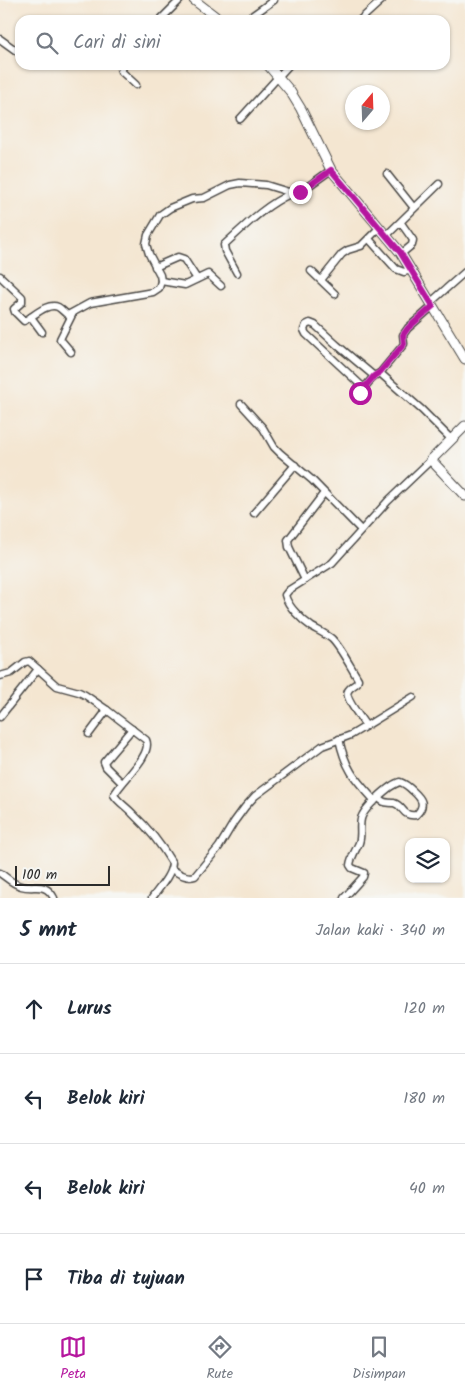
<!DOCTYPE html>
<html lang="id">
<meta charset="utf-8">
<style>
:root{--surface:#fff;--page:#f2f2f3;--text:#1f2937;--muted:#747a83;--line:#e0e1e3;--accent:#b5179e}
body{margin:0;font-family:Kalam,sans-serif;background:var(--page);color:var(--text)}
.controls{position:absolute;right:15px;bottom:15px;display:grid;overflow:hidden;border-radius:10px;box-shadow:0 1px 4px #0004}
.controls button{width:45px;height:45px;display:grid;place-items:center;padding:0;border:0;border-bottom:1px solid var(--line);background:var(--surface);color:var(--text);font:25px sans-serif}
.compass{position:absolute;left:345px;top:85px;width:45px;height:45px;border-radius:50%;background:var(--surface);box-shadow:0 1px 4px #0004;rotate:19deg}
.scale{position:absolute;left:15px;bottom:12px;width:95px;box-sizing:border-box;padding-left:5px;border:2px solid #2b2b2b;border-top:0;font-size:14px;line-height:18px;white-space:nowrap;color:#2b2b2b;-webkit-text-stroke:4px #f6f6f2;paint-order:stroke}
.stop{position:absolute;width:15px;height:15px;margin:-11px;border:4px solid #b5179e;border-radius:50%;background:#fff}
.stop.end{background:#b5179e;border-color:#fff;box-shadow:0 1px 5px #0008}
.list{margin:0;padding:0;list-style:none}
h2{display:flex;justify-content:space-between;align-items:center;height:65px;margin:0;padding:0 20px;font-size:21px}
h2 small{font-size:16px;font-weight:400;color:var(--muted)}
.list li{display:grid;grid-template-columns:32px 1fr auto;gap:15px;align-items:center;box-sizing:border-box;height:90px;padding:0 20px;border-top:1px solid var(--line)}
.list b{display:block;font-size:19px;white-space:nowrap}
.list em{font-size:16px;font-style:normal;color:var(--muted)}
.icon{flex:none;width:28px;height:28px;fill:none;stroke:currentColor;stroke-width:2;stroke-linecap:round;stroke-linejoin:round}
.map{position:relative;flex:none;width:465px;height:898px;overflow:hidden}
.search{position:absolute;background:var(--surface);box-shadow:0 1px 4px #0004;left:15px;right:15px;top:15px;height:55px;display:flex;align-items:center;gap:12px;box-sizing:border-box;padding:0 18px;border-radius:15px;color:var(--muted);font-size:19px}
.sheet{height:425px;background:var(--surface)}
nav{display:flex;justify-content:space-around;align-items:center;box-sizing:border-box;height:70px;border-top:1px solid var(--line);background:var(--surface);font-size:14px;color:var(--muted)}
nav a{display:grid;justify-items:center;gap:2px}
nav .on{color:var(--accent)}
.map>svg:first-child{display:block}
</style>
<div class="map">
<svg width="465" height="898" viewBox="0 0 465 898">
<rect width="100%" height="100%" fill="#f6f6f2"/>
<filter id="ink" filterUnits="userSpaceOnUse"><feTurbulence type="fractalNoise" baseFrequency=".02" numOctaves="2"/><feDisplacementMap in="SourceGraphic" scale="10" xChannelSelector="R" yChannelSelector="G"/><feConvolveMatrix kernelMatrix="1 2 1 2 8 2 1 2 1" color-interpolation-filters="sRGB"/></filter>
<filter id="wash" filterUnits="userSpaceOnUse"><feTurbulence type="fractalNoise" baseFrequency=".0096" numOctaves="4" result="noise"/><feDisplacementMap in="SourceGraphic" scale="20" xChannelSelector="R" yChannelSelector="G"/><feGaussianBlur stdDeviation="1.12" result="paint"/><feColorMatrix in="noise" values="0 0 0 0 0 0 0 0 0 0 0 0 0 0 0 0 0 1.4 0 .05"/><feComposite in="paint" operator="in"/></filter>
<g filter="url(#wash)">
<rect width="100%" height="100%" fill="#f4e6d1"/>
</g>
<g filter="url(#ink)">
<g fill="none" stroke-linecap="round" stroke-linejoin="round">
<defs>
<g id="street">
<path d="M160 20 180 0"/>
<path d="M246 20 274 0"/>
<path d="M360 20 382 0"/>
<path d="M0 39 18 52"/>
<path d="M124 65 121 71 136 85"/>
<path d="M240 119 289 65"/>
<path d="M387 174 414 208"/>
<path d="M401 223 413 240 412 245 401 254"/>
<path d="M387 235 439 184"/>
<path d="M369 239 396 269 404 272 411 270"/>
<path d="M155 267 178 257 184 259 197 279"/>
<path d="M311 271 335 294"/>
<path d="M237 273 225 251 224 245C246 225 264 206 292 193"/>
<path d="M0 276 22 297V302L14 309 15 312 24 321C33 317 47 302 58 307 62 309 64 313 68 315L90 303 153 292 159 288 161 281 160 275 149 254 146 244 148 235 160 215 170 208 192 199 204 198 230 185 240 183 266 185 292 193 300 192 331 170"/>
<path d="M321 280 342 254 348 250 361 246 380 227"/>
<path d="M161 281 185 285 208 274 221 286"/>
<path d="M431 302 465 272"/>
<path d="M31 317 42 332"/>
<path d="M71 352 60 339 73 313"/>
<path d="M380 373 422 410 451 439"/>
<path d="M364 388 306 334 304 330 306 325 310 323 315 325 337 345 374 376"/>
<path d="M360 393 374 376 380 373 404 344 403 335 408 328 433 306"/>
<path d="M241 404 263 428 274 447 280 453 312 480 361 530"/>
<path d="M254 513 295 465"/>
<path d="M305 580 289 547 288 540 324 493"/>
<path d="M0 676 11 673 25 662 29 661 57 686 79 692 85 695 107 710 146 740C153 755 121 781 114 795 118 802 127 807 133 814 148 828 162 846 172 863 171 876 159 888 152 898"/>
<path d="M0 717 38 669"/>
<path d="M366 726 413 697"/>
<path d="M89 734 107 710"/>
<path d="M339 739C346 770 354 778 375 801"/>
<path d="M122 783 106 767 104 762 132 729"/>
<path d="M171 869C179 873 186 879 195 876L219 847 234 822 245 807 255 796 322 746 351 735 366 726C362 719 344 698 348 691 349 688 354 685 357 683L358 679C351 668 341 648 332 639 326 634 319 631 312 627 302 620 288 607 285 595L289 590 332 563 388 501 431 460"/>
<path d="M0 873C7 878 13 884 21 886 35 890 45 881 54 898"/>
<path d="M344 898 363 877 364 873 352 868 350 865C351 857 356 850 359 843 362 835 359 827 361 819 363 809 390 784 400 782 406 784 409 787 413 791 422 799 426 805 416 815 402 817 404 806 394 803 386 802 384 804 378 797"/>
</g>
<g id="secondary">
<path d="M194 0 220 20"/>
<path d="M268 65 290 91 301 109 331 170 400 252 465 359"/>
<path d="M465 426 431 460 465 496"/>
</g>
</defs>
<use href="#street" stroke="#494744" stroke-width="9"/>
<use href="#secondary" stroke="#494744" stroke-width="11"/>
<use href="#street" stroke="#fff" stroke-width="6"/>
<use href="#secondary" stroke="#fff" stroke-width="9"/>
</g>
</g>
<g fill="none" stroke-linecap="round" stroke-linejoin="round" filter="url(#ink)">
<path stroke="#b5179e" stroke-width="6" d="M300 192 331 170 400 252 433 306 408 328 403 335 404 344 380 372 374 376 360 393"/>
</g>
</svg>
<div class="controls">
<button><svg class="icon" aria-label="layers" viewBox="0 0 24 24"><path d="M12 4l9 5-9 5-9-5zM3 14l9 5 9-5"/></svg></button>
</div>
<svg class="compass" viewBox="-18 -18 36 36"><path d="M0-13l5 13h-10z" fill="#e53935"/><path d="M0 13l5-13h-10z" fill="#747a83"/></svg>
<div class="scale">100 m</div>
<div class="stop" style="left:360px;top:393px"></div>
<div class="stop end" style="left:300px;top:192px"></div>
<div class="search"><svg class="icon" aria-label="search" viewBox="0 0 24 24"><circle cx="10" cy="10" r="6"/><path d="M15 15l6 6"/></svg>Cari di sini</div>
</div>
<section class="sheet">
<h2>5 mnt<small>Jalan kaki · 340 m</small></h2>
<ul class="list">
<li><svg class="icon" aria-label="ahead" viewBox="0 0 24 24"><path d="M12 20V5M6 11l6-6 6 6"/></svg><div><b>Lurus</b></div><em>120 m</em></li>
<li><svg class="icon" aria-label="left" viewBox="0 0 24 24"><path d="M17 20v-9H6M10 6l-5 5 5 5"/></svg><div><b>Belok kiri</b></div><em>180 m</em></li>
<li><svg class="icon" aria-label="left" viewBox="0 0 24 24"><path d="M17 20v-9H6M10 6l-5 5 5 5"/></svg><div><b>Belok kiri</b></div><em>40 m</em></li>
<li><svg class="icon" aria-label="arrive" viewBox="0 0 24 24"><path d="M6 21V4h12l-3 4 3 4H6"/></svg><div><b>Tiba di tujuan</b></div></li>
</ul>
</section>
<nav>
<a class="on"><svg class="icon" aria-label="map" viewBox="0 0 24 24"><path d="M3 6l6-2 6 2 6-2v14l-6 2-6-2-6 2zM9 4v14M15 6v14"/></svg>Peta</a>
<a><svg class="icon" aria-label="directions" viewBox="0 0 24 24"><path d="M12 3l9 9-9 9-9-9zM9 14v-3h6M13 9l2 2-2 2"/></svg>Rute</a>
<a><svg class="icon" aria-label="saved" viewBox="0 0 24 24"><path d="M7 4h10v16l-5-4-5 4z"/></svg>Disimpan</a>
</nav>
